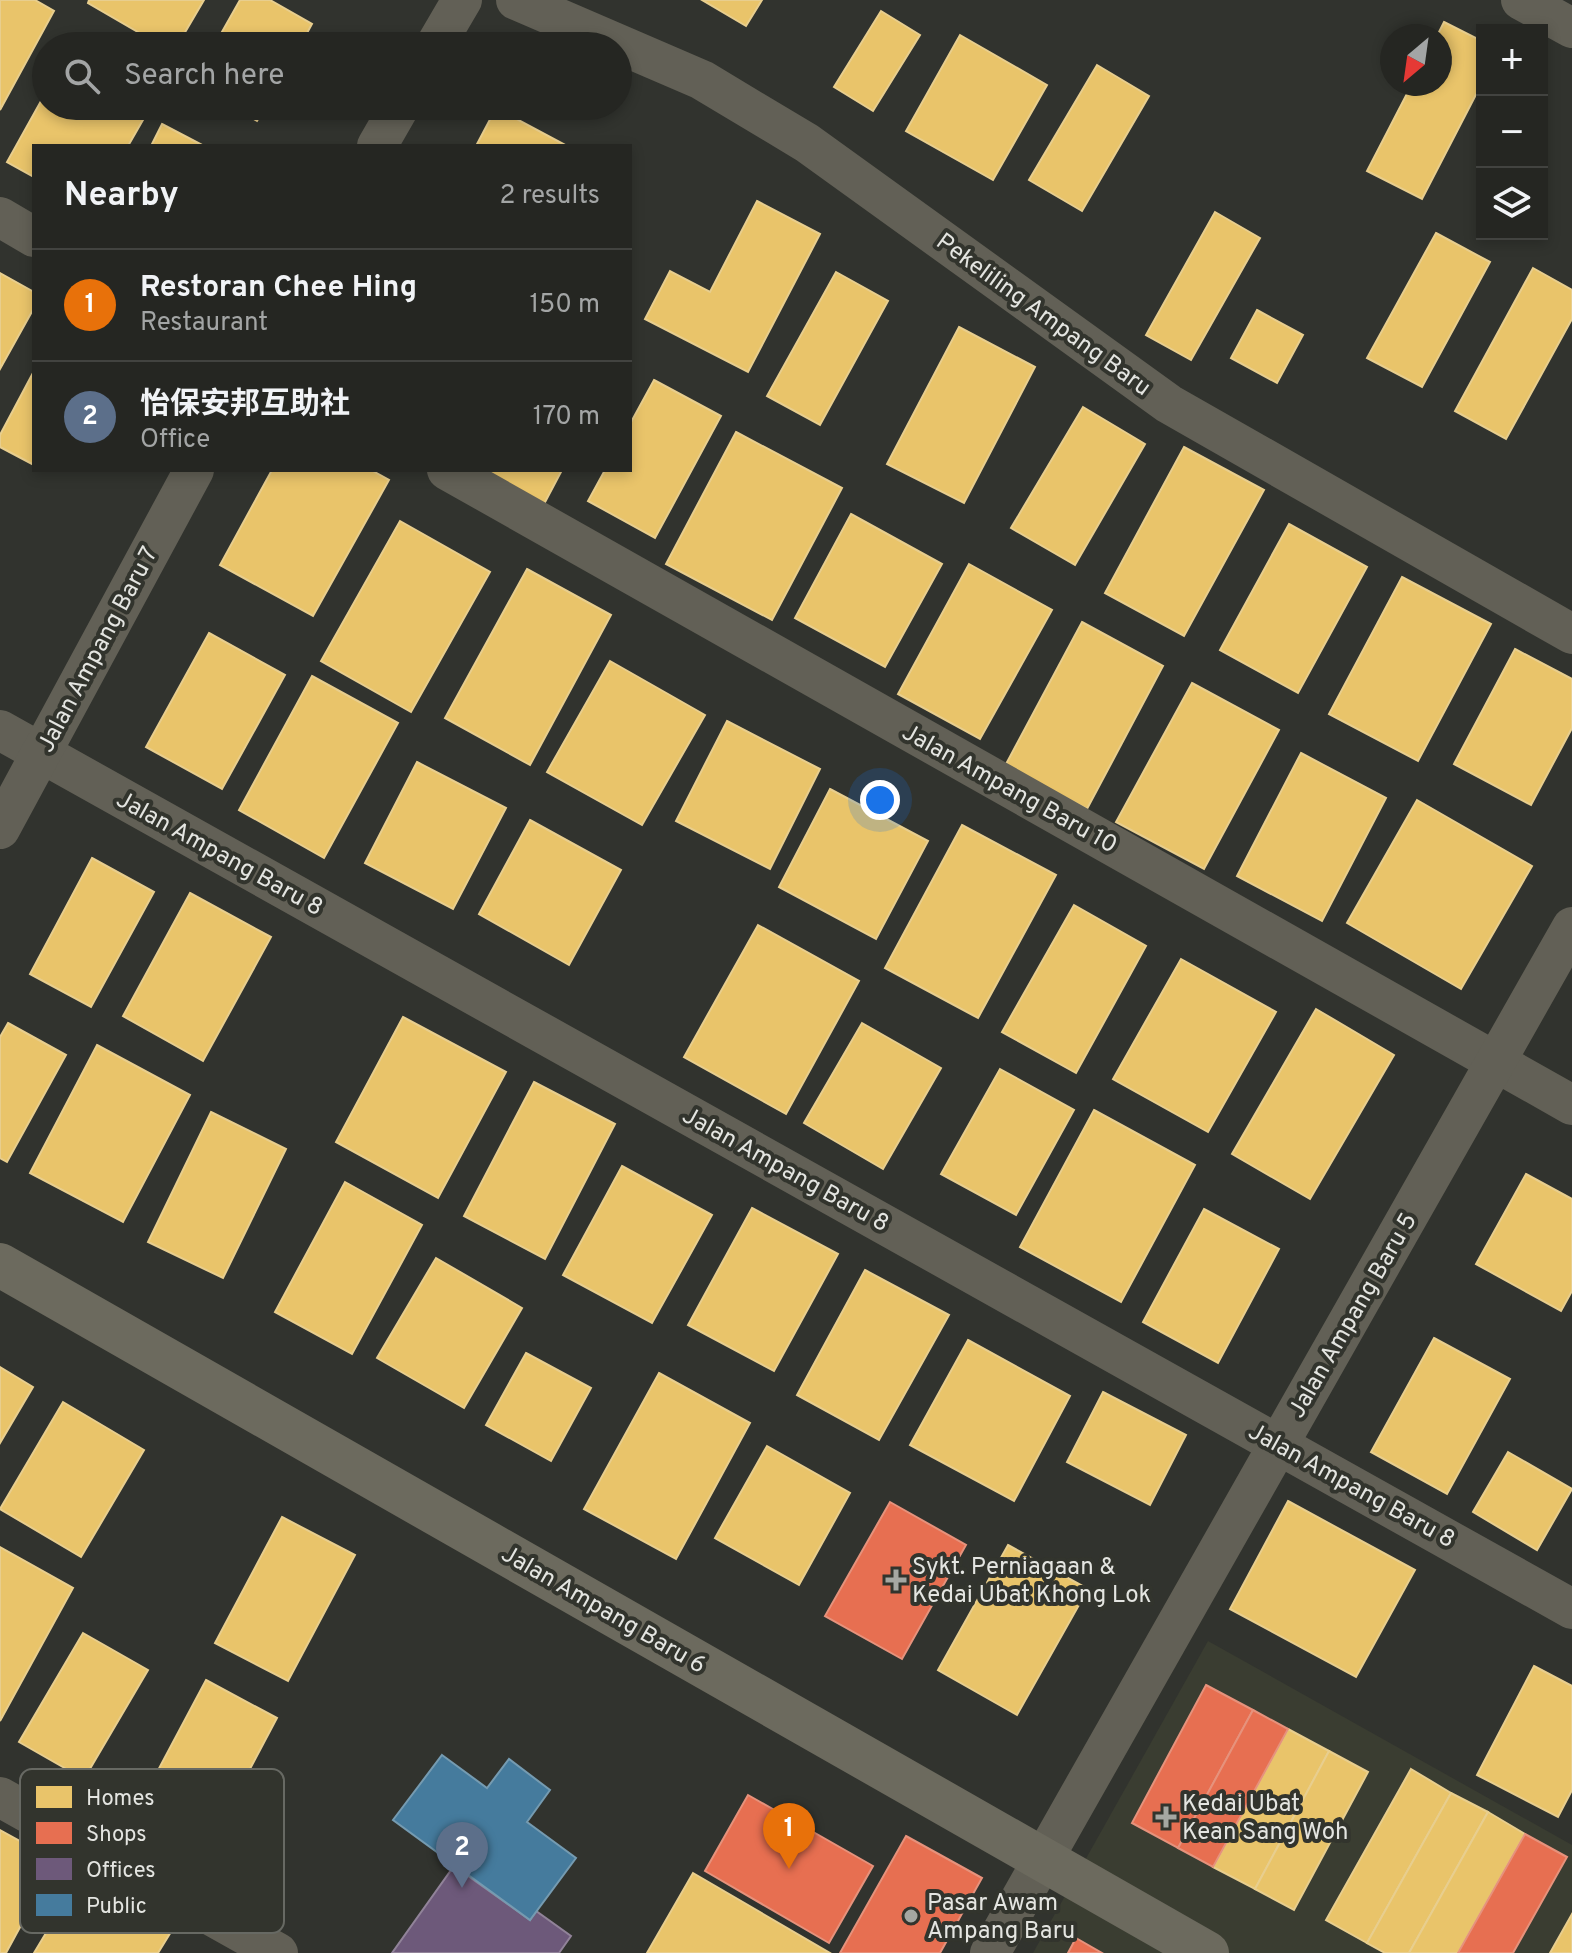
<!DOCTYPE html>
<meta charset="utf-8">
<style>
:root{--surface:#252622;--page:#2d2e2a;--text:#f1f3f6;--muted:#a3a5a5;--line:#424340;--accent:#bca0f2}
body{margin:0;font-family:Overpass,"Noto Sans SC",sans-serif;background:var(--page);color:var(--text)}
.controls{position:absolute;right:24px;top:24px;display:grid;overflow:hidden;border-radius:0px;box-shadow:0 4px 12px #0003}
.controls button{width:72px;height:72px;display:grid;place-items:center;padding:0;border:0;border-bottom:2px solid var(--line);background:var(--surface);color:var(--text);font:40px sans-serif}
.compass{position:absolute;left:1380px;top:24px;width:72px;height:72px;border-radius:50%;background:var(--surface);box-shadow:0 4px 12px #0003;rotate:209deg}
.you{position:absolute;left:880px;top:800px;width:28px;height:28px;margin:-20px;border:6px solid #fff;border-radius:50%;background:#1a73e8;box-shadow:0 0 0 12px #1a73e833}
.badge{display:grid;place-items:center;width:52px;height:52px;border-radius:50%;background:var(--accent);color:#fff;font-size:26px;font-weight:700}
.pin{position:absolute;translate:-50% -66px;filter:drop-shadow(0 2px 4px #0008)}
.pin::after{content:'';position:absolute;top:42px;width:28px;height:24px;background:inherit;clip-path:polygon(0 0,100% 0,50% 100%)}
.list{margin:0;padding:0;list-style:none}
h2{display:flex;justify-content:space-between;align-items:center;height:104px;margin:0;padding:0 32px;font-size:34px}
h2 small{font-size:26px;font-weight:400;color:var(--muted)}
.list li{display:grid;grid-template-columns:52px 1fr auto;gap:24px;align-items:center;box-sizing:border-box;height:112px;padding:0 32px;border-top:2px solid var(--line)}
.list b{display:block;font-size:30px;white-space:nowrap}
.list p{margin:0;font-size:26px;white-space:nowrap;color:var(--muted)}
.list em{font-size:26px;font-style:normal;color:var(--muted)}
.icon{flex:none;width:44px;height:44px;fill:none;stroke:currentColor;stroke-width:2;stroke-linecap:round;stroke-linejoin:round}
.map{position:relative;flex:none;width:1572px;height:1953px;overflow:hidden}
.search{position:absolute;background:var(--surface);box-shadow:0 4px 12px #0003;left:32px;top:32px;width:600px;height:88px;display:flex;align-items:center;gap:20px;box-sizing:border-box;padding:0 28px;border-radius:44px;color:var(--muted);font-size:30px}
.panel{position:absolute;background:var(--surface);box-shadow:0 4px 12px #0003;left:32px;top:144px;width:600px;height:328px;border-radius:0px}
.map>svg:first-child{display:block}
</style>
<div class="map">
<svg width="1572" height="1953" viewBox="0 0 1572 1953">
<rect width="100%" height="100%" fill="#31332e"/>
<path fill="#3a3d31" d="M1208 1641 1572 1845V1953H1033Z"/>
<g fill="#e9c46a" stroke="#e8ce8e" stroke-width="2">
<path d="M0 0H35L54 11 0 110Z"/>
<path d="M89 0H204L177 46H162L88 3Z"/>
<path d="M240 0H270L312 24 300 46H214Z"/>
<path d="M702 0H762L746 26Z"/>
<path d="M881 11 920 35 873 111 834 87Z"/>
<path d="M1444 22 1482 41V83L1422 199 1367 171 1412 84H1440V36H1437Z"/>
<path d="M960 35 1047 85 993 180 906 131Z"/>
<path d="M1097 65 1149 96 1082 211 1029 180Z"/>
<path d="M46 92V106H151L128 146H34V177L7 162Z"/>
<path d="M232 106H266L257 121Z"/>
<path d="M496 108 567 146H476Z"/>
<path d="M162 124 204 146H151Z"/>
<path d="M757 201 820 234 748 372 645 319 670 271 710 292Z"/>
<path d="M1215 212 1260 238 1191 360 1146 335Z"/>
<path d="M1436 233 1490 262 1422 387 1367 358Z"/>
<path d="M1533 268 1572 290V319L1506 439 1455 411Z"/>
<path d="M836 272 888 301 820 425 767 396Z"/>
<path d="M0 273 34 292V308L0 369Z"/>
<path d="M1257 310 1303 335 1277 383 1231 358Z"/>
<path d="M959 327 1035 367 964 503 887 464Z"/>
<path d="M34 371V465L0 447V435Z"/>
<path d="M654 380 721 416 655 538 588 501 605 470H630V424Z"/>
<path d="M1083 407 1145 444 1075 565 1011 528Z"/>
<path d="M736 432 842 488 772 620 666 564Z"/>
<path d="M1184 447 1264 490 1184 636 1105 593Z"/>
<path d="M272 470H371L389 480 313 616 220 565Z"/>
<path d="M472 470H562L542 508Z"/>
<path d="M851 514 942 564 885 667 795 618Z"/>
<path d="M400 521 490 572 411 712 321 661Z"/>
<path d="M1289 524 1367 567 1298 693 1220 650Z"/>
<path d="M969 564 1052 610 980 739 898 694Z"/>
<path d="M527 569 611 615 530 765 445 718Z"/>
<path d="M1402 577 1491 624 1418 761 1329 714Z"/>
<path d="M1082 622 1163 666 1087 809 1005 766Z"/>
<path d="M209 633 285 675 222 789 146 747Z"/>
<path d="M1515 649 1572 679V728L1531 805 1454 764Z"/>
<path d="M610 661 705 715 642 825 547 772Z"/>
<path d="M312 676 398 723 324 858 239 810Z"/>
<path d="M1192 683 1279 730 1204 869 1116 822Z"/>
<path d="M727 721 820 769 770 869 676 821Z"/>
<path d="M1301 753 1386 798 1322 921 1237 876Z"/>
<path d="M417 762 506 808 453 909 365 863Z"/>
<path d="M830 789 928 841 876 939 779 887Z"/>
<path d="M1417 800 1532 866 1461 989 1347 923Z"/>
<path d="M530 820 621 870 569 965 479 914Z"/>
<path d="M962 825 1056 875 978 1018 885 968Z"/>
<path d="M92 858 154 892 91 1007 30 974Z"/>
<path d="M190 893 271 937 203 1061 123 1016Z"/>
<path d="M1074 905 1146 946 1076 1073 1002 1032Z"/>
<path d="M758 925 859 981 786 1114 684 1057Z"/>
<path d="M1181 959 1276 1012 1208 1132 1113 1079Z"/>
<path d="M1316 1009 1394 1055 1310 1199 1232 1154Z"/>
<path d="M403 1017 506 1072 438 1198 336 1142Z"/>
<path d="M8 1023 66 1055 7 1162 0 1158V1037Z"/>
<path d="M862 1023 941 1068 883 1169 804 1123Z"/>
<path d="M97 1045 190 1095 123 1222 30 1173Z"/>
<path d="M1000 1069 1074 1110 1016 1215 941 1174Z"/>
<path d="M534 1082 615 1124 545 1259 464 1216Z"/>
<path d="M1094 1110 1195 1165 1121 1302 1020 1247Z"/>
<path d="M211 1112 286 1149 223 1278 148 1242Z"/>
<path d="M622 1166 712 1215 652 1323 563 1275Z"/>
<path d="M1526 1174 1572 1199V1291L1561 1311 1476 1264Z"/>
<path d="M345 1182 422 1225 352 1354 275 1312Z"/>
<path d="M752 1208 838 1254 774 1371 688 1325Z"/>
<path d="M1204 1209 1279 1249 1218 1363 1143 1322Z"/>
<path d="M436 1258 522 1308 464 1408 377 1358Z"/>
<path d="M865 1270 949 1315 879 1440 797 1395Z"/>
<path d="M1434 1338 1510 1379 1447 1494 1371 1452Z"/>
<path d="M968 1340 1070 1396 1014 1501 910 1445Z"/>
<path d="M526 1353 591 1388 551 1461 486 1425Z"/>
<path d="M0 1367 33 1387 0 1443Z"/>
<path d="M659 1373 750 1423 676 1559 584 1509Z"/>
<path d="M1103 1392 1186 1435 1150 1505 1067 1462Z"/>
<path d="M63 1402 144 1450 81 1557 0 1509Z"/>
<path d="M767 1446 850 1493 799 1585 715 1538Z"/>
<path d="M1508 1452 1572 1489 1537 1550 1473 1512Z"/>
<path d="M1288 1501 1415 1570 1356 1677 1230 1609Z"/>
<path d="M282 1517 355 1555 288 1681 215 1643Z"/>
<path d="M1008 1545 1088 1589 1017 1715 938 1670Z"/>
<path d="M0 1547 73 1588 0 1721Z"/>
<path d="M83 1633 148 1670 84 1779 19 1742Z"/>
<path d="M1534 1666 1572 1686V1790L1558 1817 1477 1775Z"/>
<path d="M206 1680 277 1718 201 1861 130 1823Z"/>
<path d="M1288 1729 1329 1751 1255 1889 1213 1867Z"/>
<path d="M1329 1751 1368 1772 1294 1910 1255 1889Z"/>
<path d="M1411 1769 1451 1793 1367 1943 1326 1920Z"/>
<path d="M1451 1793 1488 1812 1409 1953H1385L1367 1943Z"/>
<path d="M1488 1812 1525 1834 1458 1953H1409Z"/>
<path d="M0 1830 56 1861 6 1953H0Z"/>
<path d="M85 1868 177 1922 158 1953H34Z"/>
<path d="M693 1873 830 1953H647Z"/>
<path d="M1572 1914V1953H1550Z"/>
</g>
<g fill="#e76f51" stroke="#e6927c" stroke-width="2">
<path d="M890 1502 966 1545 902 1659 825 1616Z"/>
<path d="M1206 1685 1253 1710 1178 1848 1132 1823Z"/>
<path d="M1253 1710 1288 1729 1213 1867 1178 1848Z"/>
<path d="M748 1795 873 1866 829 1943 705 1871Z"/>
<path d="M1525 1834 1567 1857 1513 1953H1458Z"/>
<path d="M906 1836 982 1878 940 1953H840Z"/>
<path d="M1076 1938 1102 1953H1068Z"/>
</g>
<path fill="#6d597a" stroke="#918399" stroke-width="2" d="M454 1866 530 1920 536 1911 571 1936 559 1953H392Z"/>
<path fill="#457b9d" stroke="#759bb1" stroke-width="2" d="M442 1755 487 1788 509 1759 550 1790 527 1822 576 1858 530 1920 393 1820Z"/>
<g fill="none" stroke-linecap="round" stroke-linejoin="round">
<g stroke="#626056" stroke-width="40">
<path d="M516 0 702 80 807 143 1169 404 1572 634"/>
<path d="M1521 0 1572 28"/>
<path d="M435 46 462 0"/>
<path d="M377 146 400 106"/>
<path d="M0 217 34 237"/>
<path d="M447 470 1572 1105"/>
<path d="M0 730 1572 1609"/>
<path d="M0 829 194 470"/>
<path d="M0 1797 278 1953"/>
<path d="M990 1953 1572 927"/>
</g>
<path stroke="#6c6a5e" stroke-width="44" d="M0 1265 1207 1953"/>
</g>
<g fill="#a5a7a2" stroke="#32342d" stroke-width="3">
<path d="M892 1568h8v8h8v8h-8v8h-8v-8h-8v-8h8z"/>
<path d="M1162 1805h8v8h8v8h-8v8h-8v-8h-8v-8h8z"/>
<circle cx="911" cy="1916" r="8"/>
</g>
<g text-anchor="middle" stroke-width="8" stroke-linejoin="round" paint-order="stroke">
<g font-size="24" fill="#e4e5e1" stroke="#32342d">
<text transform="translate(1044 314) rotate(36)" y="8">Pekeliling Ampang Baru</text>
<text transform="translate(97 649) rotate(-62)" y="8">Jalan Ampang Baru 7</text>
<text transform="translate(1010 788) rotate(29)" y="8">Jalan Ampang Baru 10</text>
<text transform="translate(220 853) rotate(29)" y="8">Jalan Ampang Baru 8</text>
<text transform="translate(786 1169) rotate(29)" y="8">Jalan Ampang Baru 8</text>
<text transform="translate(1352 1315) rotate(-60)" y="8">Jalan Ampang Baru 5</text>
<text transform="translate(1352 1485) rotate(29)" y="8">Jalan Ampang Baru 8</text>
<text transform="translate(604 1609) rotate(30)" y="8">Jalan Ampang Baru 6</text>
</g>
<g font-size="24" fill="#e4e5e1" stroke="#32342d" text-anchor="start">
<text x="912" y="1574">Sykt. Perniagaan &amp;<tspan x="912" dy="28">Kedai Ubat Khong Lok</tspan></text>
<text x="1182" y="1811">Kedai Ubat<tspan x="1182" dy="28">Kean Sang Woh</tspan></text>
<text x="927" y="1910">Pasar Awam<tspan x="927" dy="28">Ampang Baru</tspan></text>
</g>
</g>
<rect x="20" y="1769" width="264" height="164" rx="12" fill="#32342d" stroke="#676963" stroke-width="2"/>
<rect x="36" y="1786" width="36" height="22" fill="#e9c46a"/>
<rect x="36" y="1822" width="36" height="22" fill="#e76f51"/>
<rect x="36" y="1858" width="36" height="22" fill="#6d597a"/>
<rect x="36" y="1894" width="36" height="22" fill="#457b9d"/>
<g font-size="22" fill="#e4e5e1">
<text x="86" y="1805">Homes</text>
<text x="86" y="1841">Shops</text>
<text x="86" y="1877">Offices</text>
<text x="86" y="1913">Public</text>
</g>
</svg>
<div class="controls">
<button>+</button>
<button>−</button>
<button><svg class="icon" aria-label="layers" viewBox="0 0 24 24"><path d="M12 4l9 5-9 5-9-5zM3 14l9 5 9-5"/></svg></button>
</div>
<svg class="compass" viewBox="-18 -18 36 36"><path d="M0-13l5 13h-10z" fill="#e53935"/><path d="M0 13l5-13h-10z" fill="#a3a5a5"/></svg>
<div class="you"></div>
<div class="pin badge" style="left:789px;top:1869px;background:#e8710a">1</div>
<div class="pin badge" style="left:462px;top:1888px;background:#5c6f8a">2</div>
<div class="search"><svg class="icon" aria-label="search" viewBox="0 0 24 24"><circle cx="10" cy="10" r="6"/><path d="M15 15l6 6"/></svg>Search here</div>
<section class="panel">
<h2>Nearby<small>2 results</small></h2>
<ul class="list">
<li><span class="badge" style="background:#e8710a">1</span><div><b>Restoran Chee Hing</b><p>Restaurant</p></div><em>150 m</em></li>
<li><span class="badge" style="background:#5c6f8a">2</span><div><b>怡保安邦互助社</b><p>Office</p></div><em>170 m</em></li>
</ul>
</section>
</div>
